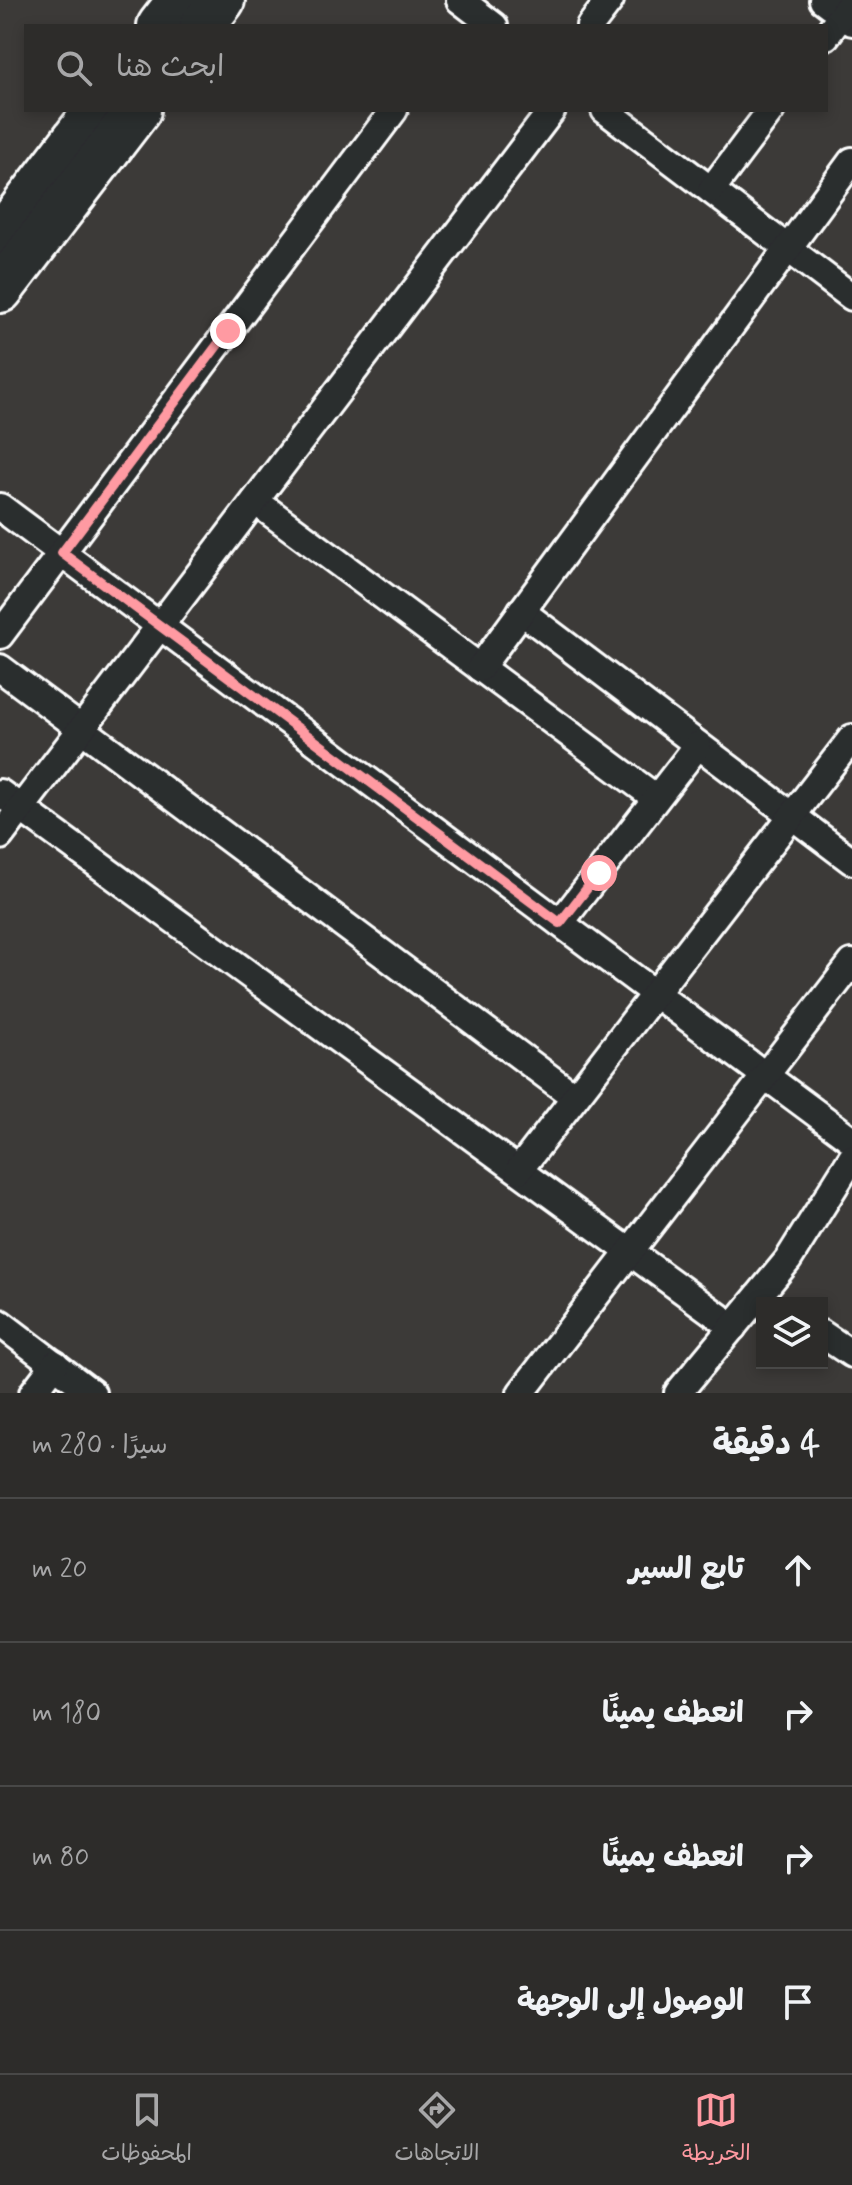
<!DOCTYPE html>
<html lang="ar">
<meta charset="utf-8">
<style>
:root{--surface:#2d2c2a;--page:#353432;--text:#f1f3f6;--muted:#a7a7a8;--line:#484847;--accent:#ff9aa2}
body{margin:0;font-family:Mynerve,"Playpen Sans Arabic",sans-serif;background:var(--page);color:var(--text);direction:rtl}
.controls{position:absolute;right:24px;bottom:24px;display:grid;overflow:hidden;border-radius:0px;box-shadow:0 4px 12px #0003}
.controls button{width:72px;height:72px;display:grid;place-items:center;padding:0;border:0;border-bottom:2px solid var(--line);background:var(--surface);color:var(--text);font:40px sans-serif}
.stop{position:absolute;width:24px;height:24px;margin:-18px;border:6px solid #ff9aa2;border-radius:50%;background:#fff}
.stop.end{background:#ff9aa2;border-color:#fff;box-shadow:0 2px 8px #0008}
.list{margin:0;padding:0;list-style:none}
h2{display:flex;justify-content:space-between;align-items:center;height:104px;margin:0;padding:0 32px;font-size:34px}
h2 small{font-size:26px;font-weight:400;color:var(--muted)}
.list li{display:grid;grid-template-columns:52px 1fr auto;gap:24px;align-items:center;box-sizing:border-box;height:144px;padding:0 32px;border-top:2px solid var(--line)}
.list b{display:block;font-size:30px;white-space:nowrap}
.list em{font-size:26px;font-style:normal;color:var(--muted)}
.icon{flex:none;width:44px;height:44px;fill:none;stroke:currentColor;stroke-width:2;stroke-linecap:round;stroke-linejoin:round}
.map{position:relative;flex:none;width:852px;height:1393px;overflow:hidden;direction:ltr}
.search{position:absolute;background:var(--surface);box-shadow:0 4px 12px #0003;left:24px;right:24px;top:24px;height:88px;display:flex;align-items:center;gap:20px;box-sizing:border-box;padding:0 28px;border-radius:0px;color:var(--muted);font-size:30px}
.sheet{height:680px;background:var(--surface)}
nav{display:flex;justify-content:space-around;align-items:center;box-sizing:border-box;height:112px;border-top:2px solid var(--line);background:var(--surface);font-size:22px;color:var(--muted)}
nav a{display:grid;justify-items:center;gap:4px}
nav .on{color:var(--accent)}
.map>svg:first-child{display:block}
</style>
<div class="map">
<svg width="852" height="1393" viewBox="0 0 852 1393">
<rect width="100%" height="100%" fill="#3c3a38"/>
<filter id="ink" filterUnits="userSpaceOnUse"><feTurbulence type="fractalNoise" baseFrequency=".0125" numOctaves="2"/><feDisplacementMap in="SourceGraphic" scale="16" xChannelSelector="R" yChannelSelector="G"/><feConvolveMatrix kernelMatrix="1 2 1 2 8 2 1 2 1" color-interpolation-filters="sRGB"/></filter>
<g filter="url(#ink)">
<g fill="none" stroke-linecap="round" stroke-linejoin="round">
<defs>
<g id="street">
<path d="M460 0 494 26"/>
<path d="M823 0 852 22"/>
<path d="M590 26 610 0"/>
<path d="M826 36 852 1"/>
<path d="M605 110 852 297"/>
<path d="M711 190 771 110"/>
<path d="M255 501 656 798"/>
<path d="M0 507 852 1140"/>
<path d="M521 611 852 861"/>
<path d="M0 635 394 110"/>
<path d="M0 668 575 1097"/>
<path d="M480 668 852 161"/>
<path d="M0 793 733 1327"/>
<path d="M0 836 552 110"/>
<path d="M560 923 698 745"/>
<path d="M519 1170 852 738"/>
<path d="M0 1323 92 1393"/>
<path d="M822 1334 852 1354"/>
<path d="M33 1393 55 1364"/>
<path d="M521 1393 852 963"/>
<path d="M678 1393 788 1260 852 1158"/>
</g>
<g id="highway">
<path d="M160 26 180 0"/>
<path d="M202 26 222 0"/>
<path d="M0 238 97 110"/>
<path d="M0 290 138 110"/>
</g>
</defs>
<use href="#street" stroke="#fff" stroke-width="32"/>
<use href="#highway" stroke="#fff" stroke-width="50"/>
<use href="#street" stroke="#2a2d2e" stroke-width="26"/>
<use href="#highway" stroke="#2a2d2e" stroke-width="44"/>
</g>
</g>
<g fill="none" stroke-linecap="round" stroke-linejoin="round" filter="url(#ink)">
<path stroke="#ff9aa2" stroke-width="10" d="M228 331 62 553 560 923 599 873"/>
</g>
</svg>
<div class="controls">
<button><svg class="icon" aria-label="layers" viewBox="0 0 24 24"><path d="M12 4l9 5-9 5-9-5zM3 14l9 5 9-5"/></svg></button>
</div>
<div class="stop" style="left:599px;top:873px"></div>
<div class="stop end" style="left:228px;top:331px"></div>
<div class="search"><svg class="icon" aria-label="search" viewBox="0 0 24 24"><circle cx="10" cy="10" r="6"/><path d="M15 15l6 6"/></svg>ابحث هنا</div>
</div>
<section class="sheet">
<h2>4 دقيقة<small>سيرًا · 280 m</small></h2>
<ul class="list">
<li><svg class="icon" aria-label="ahead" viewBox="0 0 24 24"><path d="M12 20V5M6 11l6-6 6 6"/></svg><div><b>تابع السير</b></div><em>20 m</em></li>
<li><svg class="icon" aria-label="right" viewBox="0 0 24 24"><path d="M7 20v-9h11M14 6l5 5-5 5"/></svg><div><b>انعطف يمينًا</b></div><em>180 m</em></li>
<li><svg class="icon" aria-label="right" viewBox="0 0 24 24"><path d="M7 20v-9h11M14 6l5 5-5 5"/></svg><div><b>انعطف يمينًا</b></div><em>80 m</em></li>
<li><svg class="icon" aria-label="arrive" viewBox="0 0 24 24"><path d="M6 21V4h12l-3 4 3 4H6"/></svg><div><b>الوصول إلى الوجهة</b></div></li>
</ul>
</section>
<nav>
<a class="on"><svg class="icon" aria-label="map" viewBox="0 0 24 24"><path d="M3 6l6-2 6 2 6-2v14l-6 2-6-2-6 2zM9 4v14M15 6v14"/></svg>الخريطة</a>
<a><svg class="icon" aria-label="directions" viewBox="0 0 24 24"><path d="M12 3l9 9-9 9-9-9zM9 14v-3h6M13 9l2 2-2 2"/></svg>الاتجاهات</a>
<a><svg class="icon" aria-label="saved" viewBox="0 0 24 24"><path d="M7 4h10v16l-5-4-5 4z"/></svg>المحفوظات</a>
</nav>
